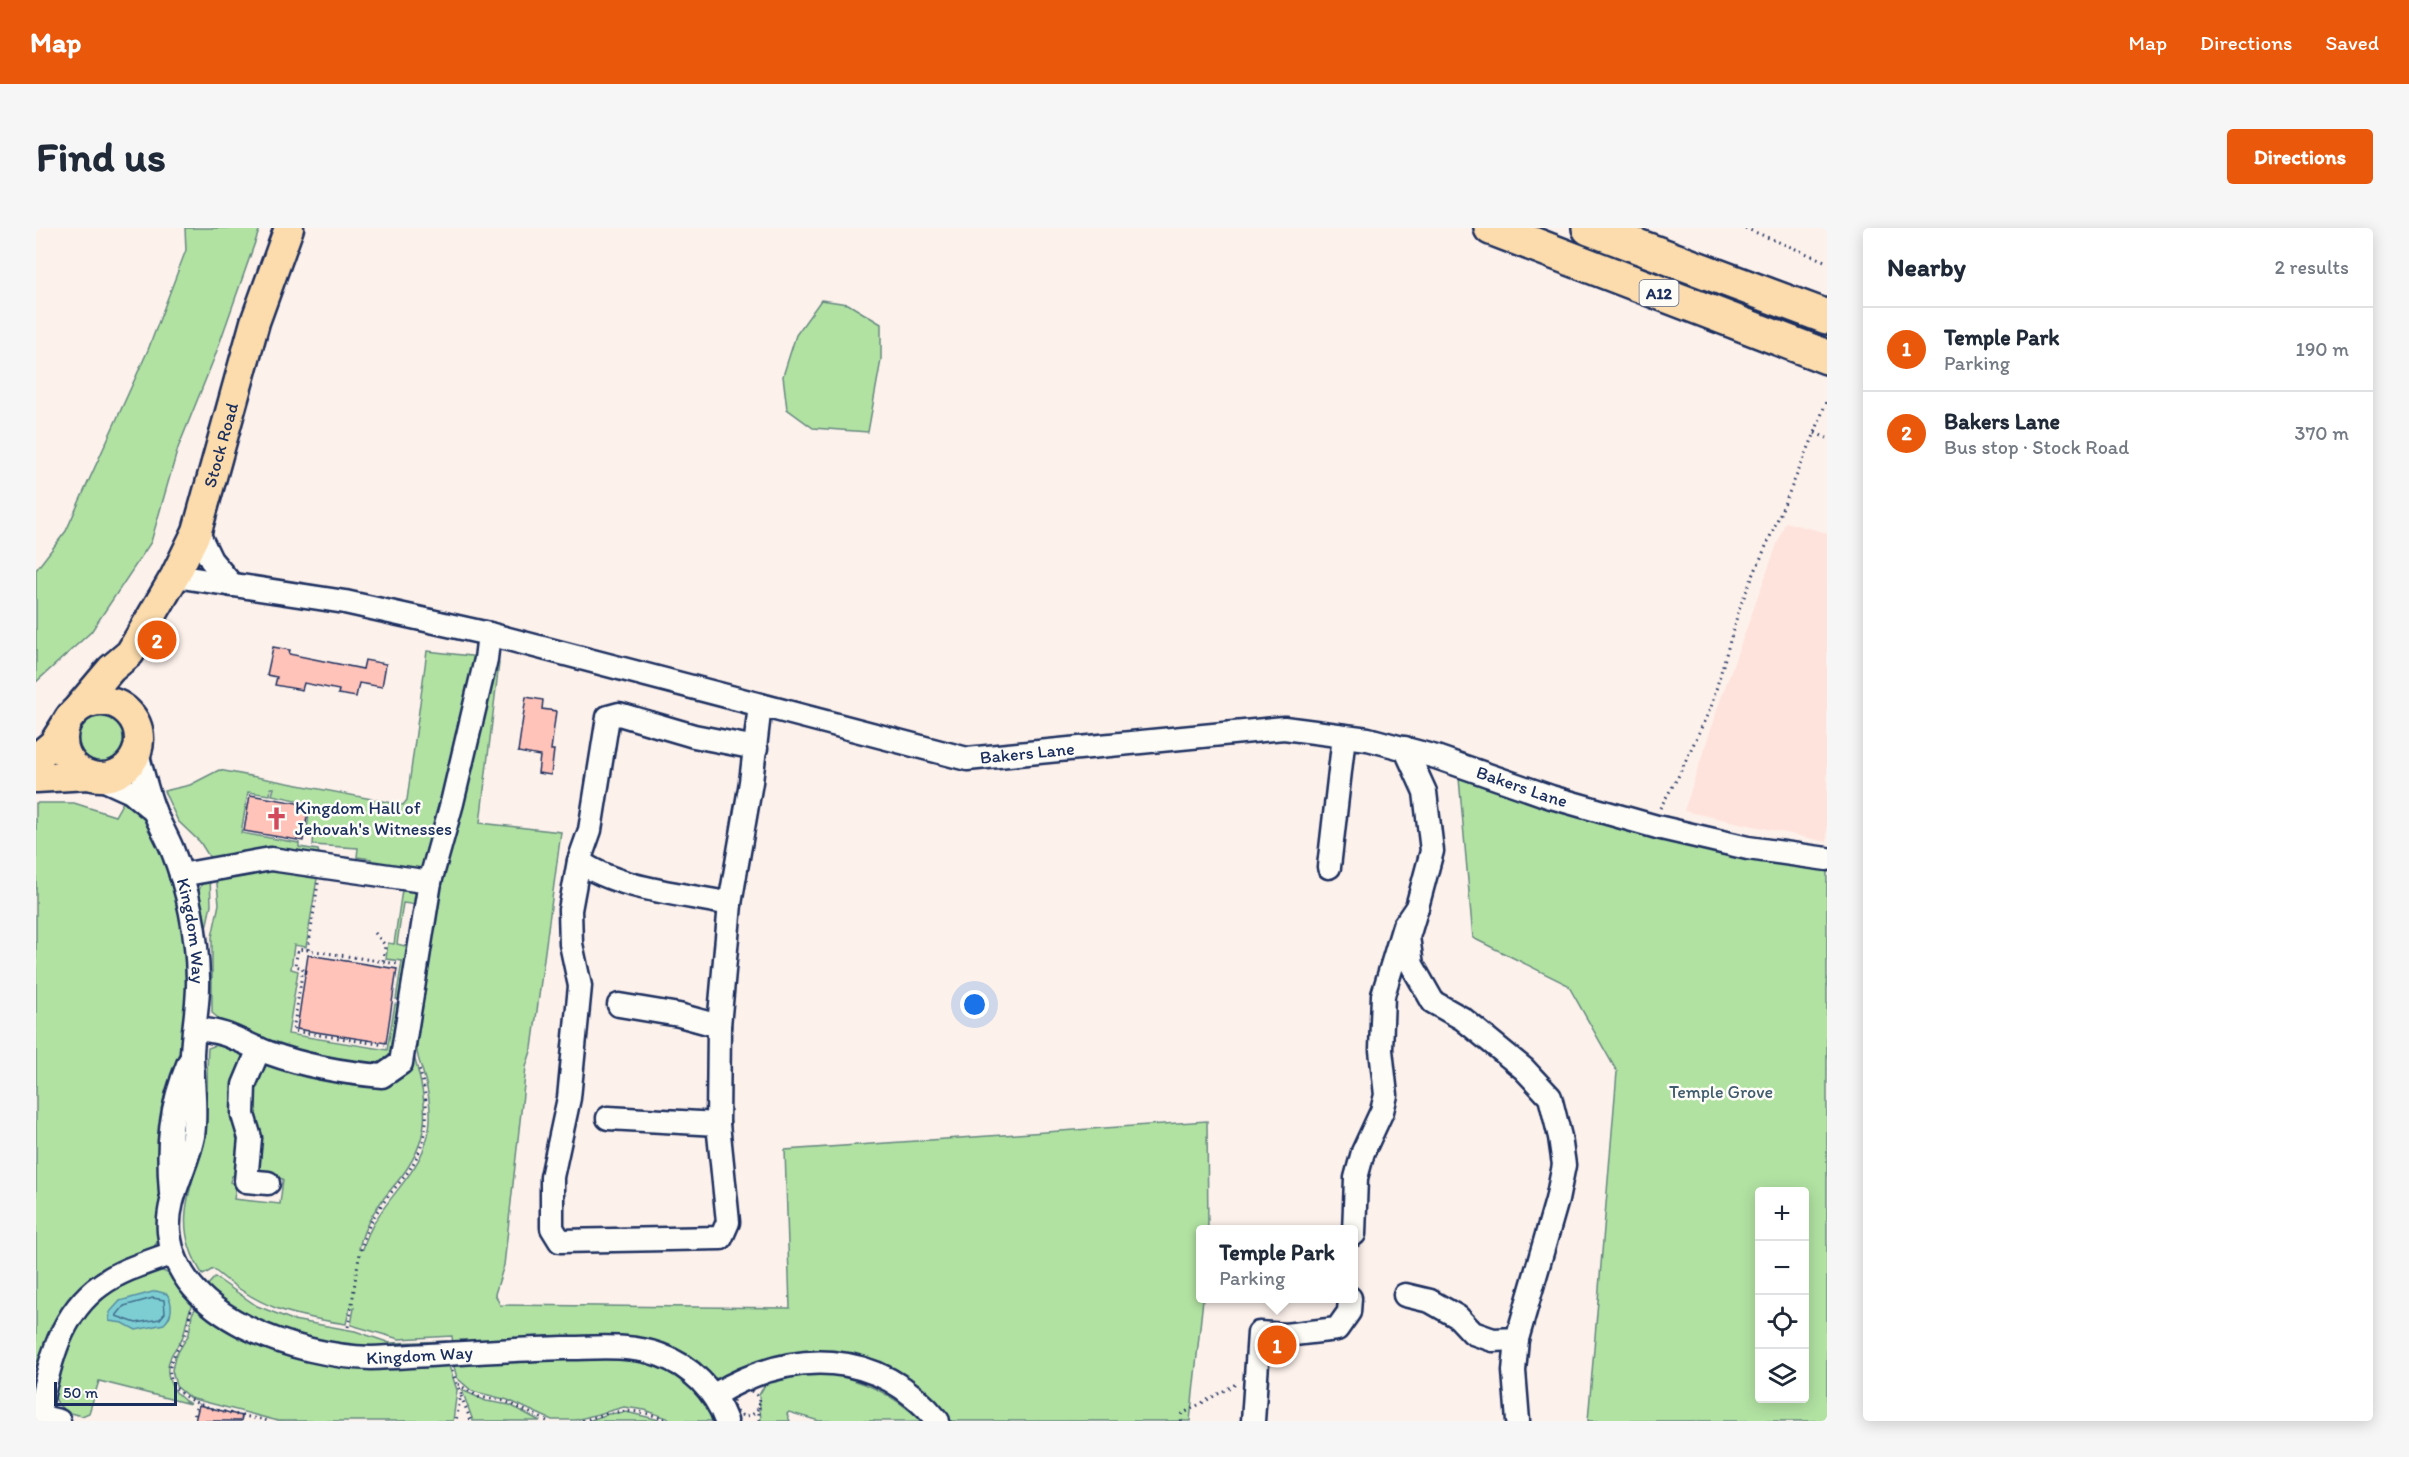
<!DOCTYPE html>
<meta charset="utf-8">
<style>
:root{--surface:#fff;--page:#f6f6f7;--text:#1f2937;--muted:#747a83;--line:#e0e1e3;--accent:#ea580c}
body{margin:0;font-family:Itim,sans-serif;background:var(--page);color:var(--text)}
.controls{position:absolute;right:18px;bottom:18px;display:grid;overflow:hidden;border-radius:6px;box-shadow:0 3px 15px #0003}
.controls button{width:54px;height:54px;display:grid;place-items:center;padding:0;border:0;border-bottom:2px solid var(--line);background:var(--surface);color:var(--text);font:30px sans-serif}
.scale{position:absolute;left:18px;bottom:15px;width:123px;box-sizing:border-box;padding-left:6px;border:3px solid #1b2f5e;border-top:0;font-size:16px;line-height:21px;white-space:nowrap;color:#1b2f5e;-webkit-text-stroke:4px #fdfcf7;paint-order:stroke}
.you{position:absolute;left:939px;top:777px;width:21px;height:21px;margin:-15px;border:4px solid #fff;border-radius:50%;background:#1a73e8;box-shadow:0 0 0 9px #1a73e833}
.badge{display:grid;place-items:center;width:39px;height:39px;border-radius:50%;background:var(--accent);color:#fff;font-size:20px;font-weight:700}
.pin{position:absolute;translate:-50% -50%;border:3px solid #fff;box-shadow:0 2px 6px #0006}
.popup{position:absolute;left:1160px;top:997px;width:162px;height:78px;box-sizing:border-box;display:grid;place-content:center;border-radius:6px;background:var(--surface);filter:drop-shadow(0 2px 4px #0005);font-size:20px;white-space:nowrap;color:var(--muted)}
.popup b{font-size:22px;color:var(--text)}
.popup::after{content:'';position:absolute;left:50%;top:100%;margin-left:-12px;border:12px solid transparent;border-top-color:var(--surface)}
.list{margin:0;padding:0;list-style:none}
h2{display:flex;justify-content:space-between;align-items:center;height:78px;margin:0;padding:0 24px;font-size:26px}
h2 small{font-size:20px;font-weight:400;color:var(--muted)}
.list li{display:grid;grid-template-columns:39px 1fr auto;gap:18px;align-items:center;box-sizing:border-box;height:84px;padding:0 24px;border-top:2px solid var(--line)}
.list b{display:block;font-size:22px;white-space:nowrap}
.list p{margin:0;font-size:20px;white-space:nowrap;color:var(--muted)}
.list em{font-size:20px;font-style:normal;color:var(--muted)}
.icon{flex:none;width:33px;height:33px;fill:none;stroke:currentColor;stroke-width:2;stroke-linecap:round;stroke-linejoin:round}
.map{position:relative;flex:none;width:1791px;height:1193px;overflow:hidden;border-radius:6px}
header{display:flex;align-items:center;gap:36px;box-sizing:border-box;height:84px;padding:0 30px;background:var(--accent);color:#fff}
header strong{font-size:28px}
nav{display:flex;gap:33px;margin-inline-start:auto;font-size:21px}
.intro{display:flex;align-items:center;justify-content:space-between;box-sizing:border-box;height:144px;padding:0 36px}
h1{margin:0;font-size:42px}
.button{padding:15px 27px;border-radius:6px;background:var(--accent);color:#fff;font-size:21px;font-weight:700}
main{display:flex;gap:36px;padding:0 36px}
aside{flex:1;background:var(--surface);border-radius:6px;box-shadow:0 3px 15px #0003}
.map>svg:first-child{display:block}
</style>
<header>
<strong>Map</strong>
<nav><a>Map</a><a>Directions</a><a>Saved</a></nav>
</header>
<div class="intro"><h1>Find us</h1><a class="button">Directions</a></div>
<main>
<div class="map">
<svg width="1791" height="1193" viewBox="0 0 1791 1193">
<rect width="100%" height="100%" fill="#fdf1eb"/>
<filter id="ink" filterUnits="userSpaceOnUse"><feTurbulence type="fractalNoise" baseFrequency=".0167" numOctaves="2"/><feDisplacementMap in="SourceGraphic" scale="12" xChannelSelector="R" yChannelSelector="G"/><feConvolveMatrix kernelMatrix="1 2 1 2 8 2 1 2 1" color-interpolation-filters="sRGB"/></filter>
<g filter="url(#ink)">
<path fill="#fee3dc" d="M1749 294 1791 305V614L1648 583 1684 473Z"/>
<g fill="#b1e2a2" stroke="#668880" stroke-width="1.5" fill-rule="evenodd">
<path d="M149 0H224L179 128 142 220 115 314 55 404 0 454V342L30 303 112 122 150 22Z"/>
<path d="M785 72 812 76 845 96V132L832 204 777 200 751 181 747 148 760 107Z"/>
<path d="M391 423 443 429 386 643 335 637V631L321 629 322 620 277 617 278 603 271 601 275 575 236 567 238 560H235L234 567 212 564 205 605 263 615V619L282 622 284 629 174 630 164 614 142 593 128 563 154 557 183 542 367 577 371 572Z"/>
<path d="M458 432 463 435 444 595 525 604 496 820 490 839 468 1037 459 1066 464 1077 754 1080 749 922 1171 893 1172 1001 1164 1002V1070L1167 1071 1154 1193H910L840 1139 685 1151 673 1149 656 1135 417 1117 416 1108 363 1111 315 1097 318 1080H314L310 1096C252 1087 223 1080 177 1041L167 1047C130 990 162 956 169 898 173 872 170 845 172 820L178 818 179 811 210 824 201 947 196 948 194 954 200 957 198 971 244 976 247 951 222 947 213 877 226 834 355 855 366 847 375 828H378C392 878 397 911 361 954 344 974 328 994 323 1021H327C339 976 380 953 391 911 397 890 394 869 388 848 386 840 381 830 381 822 381 807 385 791 386 776L383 775 400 659Z"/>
<circle cx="65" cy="511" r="29"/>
<path d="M1423 550 1640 614 1720 633 1791 642V1193H1552L1581 844 1532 757 1437 710ZM1724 964H1768V1170H1724Z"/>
<path d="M96 571 123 608 147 688 153 753 125 1008 116 1022 76 1040 0 1162V575H38L79 588 87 574 92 577Z"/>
<path d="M219 639 282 644 270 719 258 717 255 741 262 743 252 806 351 822 359 776 367 777 360 828 350 838 266 826 181 795V789L176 785V709L183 676 180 646Z"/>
<path d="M174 648 175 677 169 705C165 685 153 662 174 648Z"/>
<path d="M354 658 382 662V677L367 675 361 716 373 719 364 771H360L366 733 350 731 352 715 358 716 366 662Z"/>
<path d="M118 1042C135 1042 141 1053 151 1065L148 1068 157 1077C150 1086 151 1097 147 1108 144 1116 138 1121 135 1128 126 1148 137 1166 154 1176L63 1153 53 1185 46 1188 30 1184 22 1176 18 1167 35 1103 70 1063Z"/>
<path d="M179 1049 221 1078 257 1092 319 1103 354 1115 411 1113V1118C383 1119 353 1123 324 1122 266 1118 215 1093 170 1059Z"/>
<path d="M162 1076 191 1098 412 1135 421 1162 417 1193H242L154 1170 140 1158 136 1142 139 1129 153 1106 156 1086Z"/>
<path d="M589 1128C643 1142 650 1147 681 1193H639L609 1182 588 1179 540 1192H516L472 1172 436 1163 421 1150 417 1135Z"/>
<path d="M788 1145C828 1152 857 1166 886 1193H783L753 1184 751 1186 754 1193H725L723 1167 730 1155 758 1146Z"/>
<path d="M426 1162 450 1173 474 1177 504 1193H437Z"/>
<path d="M590 1184 628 1193H552L572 1186Z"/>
</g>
<path fill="#7dced3" stroke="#568ea4" stroke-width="1.5" d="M120 1063 131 1066C137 1075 137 1088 128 1096L100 1102 87 1095 73 1093 74 1084 84 1073Z"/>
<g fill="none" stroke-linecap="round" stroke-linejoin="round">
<path stroke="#426f8d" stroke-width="1.5" d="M117 1070 128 1072 129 1085 124 1091 100 1095 80 1088 88 1078Z"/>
</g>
<g fill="#ffc3b9" stroke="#1b2f5e" stroke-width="1.5">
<path d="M237 419 254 422 253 426 327 441 329 432 350 436 346 459 323 455 320 469 302 466 303 462 268 455 266 462 239 457 241 449 231 447Z"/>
<path d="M490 469 507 472 506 481 520 483 515 522H518L515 547 502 545 504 528 482 524Z"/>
<path d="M214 567 273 577 267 613 208 603Z"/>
<path d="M272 727 361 741 350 815 261 801Z"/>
<path d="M163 1177 206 1188 205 1193H159Z"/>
</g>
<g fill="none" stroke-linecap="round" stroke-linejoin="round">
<defs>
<g id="minor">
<path d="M161 303 175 332 196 357"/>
<path id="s1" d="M139 348 309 374 453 406 931 531 1248 500 1332 511 1400 529 1515 569 1621 599 1712 620 1791 631"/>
<path id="s2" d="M101 524C106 544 111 565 119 585 124 597 131 609 136 621 152 661 161 707 162 750 163 775 157 801 156 826 156 854 161 880 157 908 151 940 130 970 133 1004 141 1091 262 1128 335 1130 400 1127 464 1122 528 1120 560 1120 594 1116 624 1127 655 1138 679 1163 690 1193"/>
<path d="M62 549 95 564 118 583"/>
<path d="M543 633C580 661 648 666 694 676L715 554 724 477"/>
<path d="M1293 639 1308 508"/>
<path d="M145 647 235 631 394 654"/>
<path d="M694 676 683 798 682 896 692 994 685 1010 524 1013 516 1000V949L533 870 544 758 535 716 534 682 543 633 554 602 572 489 583 486 658 508 720 520"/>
<path d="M583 777 643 787 683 798"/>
<path d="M160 801C196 804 202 814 233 825 269 838 309 845 346 848L365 835 394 654 416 575 450 431 453 406"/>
<path d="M223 821 208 857 207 887 214 910 210 953 232 955"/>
<path d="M572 890 682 896"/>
<path d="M135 965C131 915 134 880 153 834"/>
<path d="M1318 1006 1320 950 1327 924 1346 883 1350 867 1345 822 1347 767 1368 698 1381 679 1396 623 1389 564 1369 520"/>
<path d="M1369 1067 1394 1073 1422 1089 1437 1105 1457 1112 1481 1111 1521 972 1528 937 1524 909 1514 869 1488 841 1427 791 1397 774 1376 737 1372 709 1381 679"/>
<path d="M1481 1111 1478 1143 1482 1193"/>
<path d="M678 1167C755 1121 841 1119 902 1193"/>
<path d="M2 1188 23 1193"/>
<path d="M1 1193C12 1143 21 1087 66 1056 87 1041 113 1034 137 1025"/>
<path d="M1217 1193 1223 1105 1249 1107 1301 1101 1313 1084 1314 1070"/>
</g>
<g id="major">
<circle cx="65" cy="511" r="38"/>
<path id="s3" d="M43 479 75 441 94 425 139 348 161 303 219 94 253 0"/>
<path d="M0 530 17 516 28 499"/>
<path d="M0 550 52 547"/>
</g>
<g id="highway">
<path d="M1455 0 1791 129"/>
<path d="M1553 0 1791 89"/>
</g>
</defs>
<use href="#minor" stroke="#1b2f5e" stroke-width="27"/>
<use href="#major" stroke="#1b2f5e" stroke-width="33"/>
<use href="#highway" stroke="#1b2f5e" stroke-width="38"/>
<g stroke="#1b2f5e" stroke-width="3" stroke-dasharray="1.5 4.5" stroke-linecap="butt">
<path d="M1709 0 1791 34"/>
<path d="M1779 205 1791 210"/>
<path d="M1624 580 1642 549 1675 479 1704 378 1779 205 1791 171"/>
<path d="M282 655 272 722 362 736"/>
<path d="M339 705 349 717 347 734"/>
<path d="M272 722 262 721 259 738 267 740 257 803 349 817"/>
<path d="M155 1082C152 1090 153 1098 150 1105 146 1117 136 1126 134 1139 129 1180 204 1186 232 1193"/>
<path d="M312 1099C319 1066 319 1031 332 1000 341 980 355 965 369 948 394 915 395 879 383 840"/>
<path d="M1240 1134 1255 1126"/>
<path d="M416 1143 425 1166 420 1193"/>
<path d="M422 1156 443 1169 469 1173 511 1193"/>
<circle cx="710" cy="1175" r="13"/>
<path d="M425 1168 435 1193"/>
<path d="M723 1179V1193"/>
<path d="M157 1193 161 1175"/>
<path d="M546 1193C582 1181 598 1179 634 1193"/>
<path d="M1145 1193 1146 1186 1200 1156"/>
</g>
<use href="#minor" stroke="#fdfcf7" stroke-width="22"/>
<use href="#major" stroke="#fcdcac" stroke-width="28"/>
<use href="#highway" stroke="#fcdcac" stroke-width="33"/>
</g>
</g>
<defs>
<symbol id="church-bare" viewBox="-9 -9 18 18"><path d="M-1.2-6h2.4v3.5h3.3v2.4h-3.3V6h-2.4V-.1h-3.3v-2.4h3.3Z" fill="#d1495b" stroke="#fdfcf7" stroke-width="2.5" paint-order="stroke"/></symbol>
</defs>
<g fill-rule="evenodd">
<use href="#church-bare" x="224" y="574" width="33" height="33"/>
</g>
<g text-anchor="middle" stroke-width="5" stroke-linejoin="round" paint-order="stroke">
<rect fill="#fdfcf7" stroke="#5f6c8c" stroke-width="1.5" x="1603.5" y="52" width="39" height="26" rx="4.5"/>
<g font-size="16" font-weight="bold" fill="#1b2f5e">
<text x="1623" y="71">A12</text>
</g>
<g font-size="18" fill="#1b2f5e" stroke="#fdfcf7">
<text dy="6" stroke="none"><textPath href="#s3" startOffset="303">Stock Road</textPath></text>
<text dy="6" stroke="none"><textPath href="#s1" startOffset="874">Bakers Lane</textPath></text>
<text dy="6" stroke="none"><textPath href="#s1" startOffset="1378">Bakers Lane</textPath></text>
<text dy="6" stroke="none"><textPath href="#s2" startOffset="188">Kingdom Way</textPath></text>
<text dy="6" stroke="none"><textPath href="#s2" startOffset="800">Kingdom Way</textPath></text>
</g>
<g font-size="18" fill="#1b2f5e" stroke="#fdfcf7" text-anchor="start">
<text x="259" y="586">Kingdom Hall of<tspan x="259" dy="21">Jehovah's Witnesses</tspan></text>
</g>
<g font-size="18" fill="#405c6f" stroke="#fdfcf7">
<text x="1685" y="870">Temple Grove</text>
</g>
</g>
</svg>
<div class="controls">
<button>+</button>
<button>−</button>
<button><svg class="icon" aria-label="locate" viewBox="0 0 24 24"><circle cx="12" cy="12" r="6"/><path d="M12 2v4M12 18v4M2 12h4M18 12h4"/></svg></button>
<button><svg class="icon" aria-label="layers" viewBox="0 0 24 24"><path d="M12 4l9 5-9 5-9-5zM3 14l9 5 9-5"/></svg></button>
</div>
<div class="scale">50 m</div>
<div class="you"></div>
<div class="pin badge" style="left:1241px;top:1117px">1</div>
<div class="popup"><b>Temple Park</b>Parking</div>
<div class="pin badge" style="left:121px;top:412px">2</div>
</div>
<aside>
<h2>Nearby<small>2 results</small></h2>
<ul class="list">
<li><span class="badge">1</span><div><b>Temple Park</b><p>Parking</p></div><em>190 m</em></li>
<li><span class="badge">2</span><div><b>Bakers Lane</b><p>Bus stop · Stock Road</p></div><em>370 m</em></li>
</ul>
</aside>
</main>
